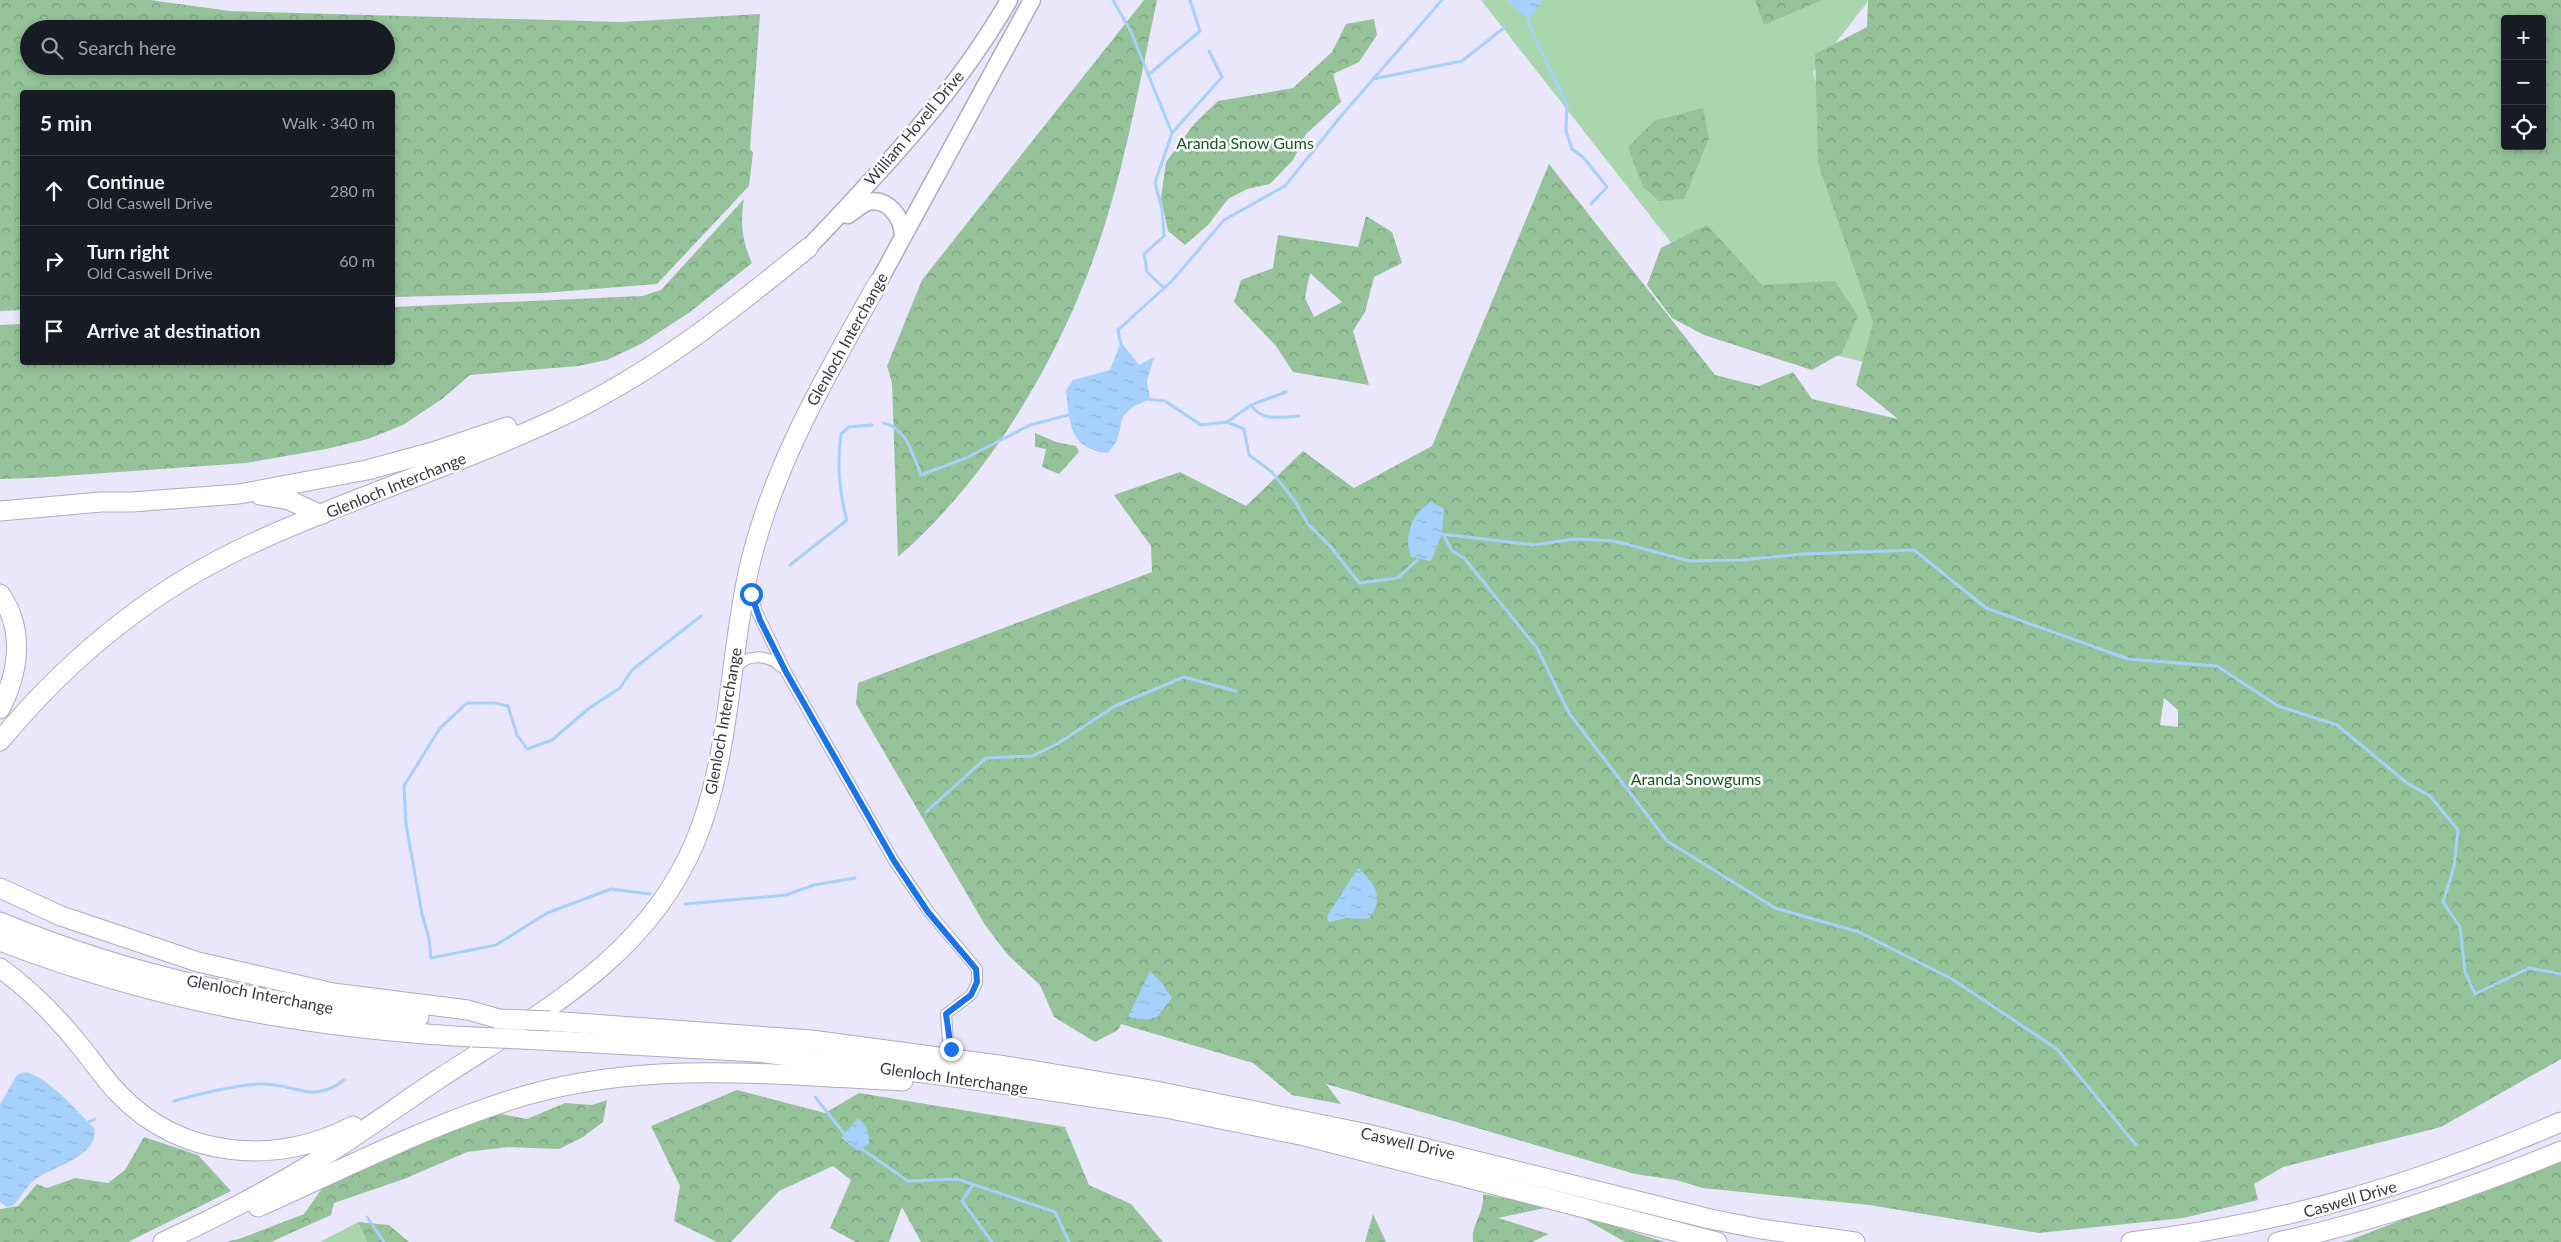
<!DOCTYPE html>
<meta charset="utf-8">
<style>
:root{--surface:#171b24;--page:#242831;--text:#f1f3f6;--muted:#9ea1a6;--line:#363941}
body{margin:0;font-family:Lato,sans-serif;background:var(--page);color:var(--text)}
.controls{position:absolute;right:15px;top:15px;display:grid;overflow:hidden;border-radius:5px;box-shadow:0 2px 8px #0003}
.controls button{width:45px;height:45px;display:grid;place-items:center;padding:0;border:0;border-bottom:1px solid var(--line);background:var(--surface);color:var(--text);font:25px sans-serif}
.stop{position:absolute;width:15px;height:15px;margin:-11px;border:4px solid #1a73e8;border-radius:50%;background:#fff}
.stop.end{background:#1a73e8;border-color:#fff;box-shadow:0 1px 5px #0008}
.list{margin:0;padding:0;list-style:none}
h2{display:flex;justify-content:space-between;align-items:center;height:65px;margin:0;padding:0 20px;font-size:21px}
h2 small{font-size:16px;font-weight:400;color:var(--muted)}
.list li{display:grid;grid-template-columns:32px 1fr auto;gap:15px;align-items:center;box-sizing:border-box;height:70px;padding:0 20px;border-top:1px solid var(--line)}
.list b{display:block;font-size:19px;white-space:nowrap}
.list p{margin:0;font-size:16px;white-space:nowrap;color:var(--muted)}
.list em{font-size:16px;font-style:normal;color:var(--muted)}
.icon{flex:none;width:28px;height:28px;fill:none;stroke:currentColor;stroke-width:2;stroke-linecap:round;stroke-linejoin:round}
.map{position:relative;flex:none;width:2561px;height:1242px;overflow:hidden}
.search{position:absolute;background:var(--surface);box-shadow:0 2px 8px #0003;left:20px;top:20px;width:375px;height:55px;display:flex;align-items:center;gap:12px;box-sizing:border-box;padding:0 18px;border-radius:28px;color:var(--muted);font-size:19px}
.panel{position:absolute;background:var(--surface);box-shadow:0 2px 8px #0003;left:20px;top:90px;width:375px;height:275px;border-radius:5px}
.map>svg:first-child{display:block}
</style>
<div class="map">
<svg width="2561" height="1242" viewBox="0 0 2561 1242">
<defs>
<pattern id="forest-crowns" width="20" height="18" patternUnits="userSpaceOnUse" patternTransform="scale(1.25)"><rect width="20" height="18" fill="#95c298"/><path d="M2 6a3 3 0 1 1 6 0M12 15a3 3 0 1 1 6 0" fill="none" stroke="#7b9f7e"/></pattern>
<pattern id="water-ripples" width="26" height="14" patternUnits="userSpaceOnUse" patternTransform="scale(1.25)"><rect width="26" height="14" fill="#a6d1fc"/><path d="M2 4q2-2 4 0t4 0M15 11q2-2 4 0t4 0" fill="none" stroke="#90b4d9"/></pattern>
</defs>
<rect width="100%" height="100%" fill="#eae7fc"/>
<g fill="#aad6ad">
<path d="M1481 0H1869L1813 72 1889 368 1742 333Z"/>
<path d="M358 1222 367 1242H320Z"/>
</g>
<g fill="url(#forest-crowns)" fill-rule="evenodd">
<path d="M0 0H150L230 11 621 22 760 14 750 149 753 153 749 186 657 284 543 293 393 297 392 92H22V310L0 311ZM29 29H386V66H29Z"/>
<path d="M1144 0H1157C1141 75 1128 151 1105 224 1068 344 994 474 898 557L892 383 887 366 922 280Z"/>
<path d="M1755 0H1822L1764 25Z"/>
<path d="M1868 0H2561V1059L2441 1127 2283 1167 2254 1184 2258 1200 2183 1218 2039 1233 1869 1205 1703 1188 1676 1180 1635 1174 1326 1084 1341 1104 1292 1095 1253 1063 1121 1024 1118 1030 1095 1042 1054 1017 1040 985 1007 954 985 925 856 704 858 683 1152 572 1151 546 1114 495 1180 472 1246 506 1303 451 1354 488 1432 446 1549 164 1715 375 1759 386 1793 372 1812 399 1898 419 1856 385 1873 323 1818 163 1815 54 1867 27ZM2505 19H2542V146H2505ZM2164 698 2178 710V727L2160 725Z"/>
<path d="M1374 19 1377 35 1359 62 1333 74 1341 102 1306 134 1293 160 1270 184 1247 189 1228 199 1208 225 1185 245 1168 231 1161 198 1166 162 1194 124 1218 101 1293 88 1332 52 1346 24Z"/>
<path d="M1703 108 1709 138 1684 199 1659 201 1643 187 1628 147 1654 121Z"/>
<path d="M744 199C740 223 742 241 752 263L690 312 641 344 607 360 578 366 470 375 442 399 403 425 368 439 326 449 246 463 34 478 0 479V325L22 324V362H392L393 307 642 296 661 290Z"/>
<path d="M1366 216 1392 232 1402 263 1374 277 1365 312 1353 331 1369 385 1293 372 1276 346 1234 302 1241 280 1273 268 1278 235 1358 247ZM1310 273 1342 302 1314 317 1305 298Z"/>
<path d="M1707 225 1762 285 1835 281 1858 316 1842 353 1812 370 1704 335 1672 318 1647 285 1661 248Z"/>
<path d="M1035 433 1056 442 1076 446 1079 452 1059 474 1042 467 1046 449 1035 447Z"/>
<path d="M737 1090 825 1113 859 1093 1065 1127 1089 1185 1131 1204 1163 1242H921L902 1207 889 1242H856L830 1228 851 1180 833 1166 779 1191 731 1242H717L674 1221 680 1186 651 1126Z"/>
<path d="M607 1100 603 1122 583 1137 559 1149 508 1147 467 1152 404 1179 334 1203 331 1215 271 1242H227L242 1238 304 1214 323 1187 458 1127 500 1114 527 1119 565 1103 592 1105Z"/>
<path d="M144 1137 198 1155 231 1191 128 1242H0V1209L18 1206 37 1184 47 1188 75 1178 108 1183 125 1170Z"/>
<path d="M2561 1158V1242H2341L2350 1240Z"/>
<path d="M1483 1194 1549 1207 1498 1218 1549 1234 1532 1242H1473C1471 1222 1484 1217 1483 1194Z"/>
<path d="M1373 1214 1386 1242H1365Z"/>
<path d="M1576 1214 1665 1242H1625Z"/>
<path d="M358 1222 389 1225 409 1242H367Z"/>
</g>
<g fill="url(#water-ripples)">
<path d="M1506 0H1543L1532 16 1521 14Z"/>
<path d="M1121 342 1139 365 1154 357 1147 381 1150 399 1134 406 1123 416 1117 441 1108 453C1069 449 1070 424 1066 390L1073 380 1110 370Z"/>
<path d="M1431 502 1444 509 1442 534 1431 561 1411 557C1403 538 1412 512 1431 502Z"/>
<path d="M1358 868C1375 883 1386 899 1368 919L1347 918 1329 922 1327 916Z"/>
<path d="M1150 971 1161 982 1172 998 1157 1017 1145 1020 1128 1017Z"/>
<path d="M26 1072C52 1080 75 1110 94 1128 100 1156 54 1166 36 1179 26 1186 21 1198 12 1206L7 1207 0 1202V1104L17 1075Z"/>
<path d="M858 1118C867 1126 869 1131 869 1143L862 1149 857 1150 841 1138Z"/>
</g>
<g fill="none" stroke-linecap="round" stroke-linejoin="round">
<g stroke="#a6d1fc" stroke-width="3">
<path d="M1113 0 1131 32 1172 133 1155 183 1162 209 1164 236 1144 254 1147 272 1164 288"/>
<path d="M1527 15 1532 32 1567 105 1566 131 1572 149 1583 157 1607 187 1591 204"/>
<path d="M1148 75 1200 31 1190 0"/>
<path d="M1373 79 1462 61 1505 27"/>
<path d="M1172 133 1222 77 1209 51"/>
<path d="M1121 345 1118 330 1172 281 1224 220 1285 186 1342 115 1442 0"/>
<path d="M1146 399 1165 401 1201 425 1227 422 1244 429 1249 455 1272 472 1295 501 1308 524 1330 546 1359 583 1398 578 1417 560"/>
<path d="M1251 405C1262 422 1281 417 1299 416"/>
<path d="M1227 422 1251 405 1286 392"/>
<path d="M883 423C907 428 913 455 921 475L966 458 1030 425 1072 414"/>
<path d="M1442 534 1534 545 1574 539 1614 541 1690 561 1740 560 1804 554 1914 550 1986 608 2128 659 2217 666 2278 706 2337 725 2407 783 2430 796 2458 830 2454 867 2443 902 2460 927 2465 972 2475 994 2529 968 2561 974"/>
<path d="M1443 534 1452 551 1464 558 1537 648 1569 713 1667 841 1775 908 1859 932 1952 979 2057 1049 2136 1145"/>
<path d="M790 565 847 520C839 494 837 462 841 434L849 427 872 425"/>
<path d="M926 812 986 758 1032 756 1057 744 1115 706 1184 677 1236 691"/>
<path d="M650 894 611 889 547 913 496 945 431 958 429 938 422 914 406 824 404 786 440 728 467 703H495L508 706 517 735 527 749 552 740 588 709 620 688 632 670 701 616"/>
<path d="M685 904 786 895 814 885 855 878"/>
<path d="M815 1097 847 1137"/>
<path d="M174 1101C202 1093 230 1086 259 1084 296 1082 310 1106 344 1080"/>
<path d="M84 1124 95 1119"/>
<path d="M859 1147 908 1181 957 1179 1055 1212 1069 1242"/>
<path d="M973 1185 962 1201 992 1242"/>
<path d="M367 1217 384 1242"/>
</g>
<defs>
<g id="street">
<path d="M750 586 757 612 786 672 894 861 929 912 977 969V983L971 995 946 1014 948 1041 958 1060"/>
<path d="M734 671C744 653 768 654 781 667"/>
</g>
<g id="primary">
<path d="M848 215C854 211 860 205 868 202 888 197 902 218 903 235"/>
<path d="M808 248C881 171 956 93 1009 0"/>
<path d="M878 283 1032 0"/>
</g>
<g id="highway">
<path d="M260 495 289 500 321 515"/>
<path d="M0 511 101 502H132L239 494 367 470 433 452 507 427"/>
<path d="M0 594C25 630 19 672 0 709"/>
<path d="M0 741C69 658 153 589 251 544 352 497 458 465 558 418 653 373 727 314 808 248"/>
<path d="M0 888 61 916 198 962 333 993 468 1010 499 1019"/>
<path d="M0 922C132 977 277 1008 419 1017"/>
<path d="M0 941C156 1001 306 1028 472 1037"/>
<path d="M0 968C31 990 57 1017 81 1047 94 1063 105 1080 119 1094 180 1158 276 1167 353 1126"/>
<path d="M550 1021 811 1040 1006 1066 1151 1090 1363 1133 1710 1219 1761 1229 1855 1242"/>
<path d="M522 1039 756 1052 948 1076 1166 1108 1305 1136 1717 1242"/>
<path d="M258 1207C346 1168 434 1122 527 1095 649 1060 778 1075 903 1081"/>
<path d="M163 1242C217 1217 270 1190 321 1158 360 1134 398 1106 437 1080 538 1014 646 959 695 842 730 759 729 661 748 573 771 468 826 376 878 283"/>
<path d="M2131 1242C2287 1223 2417 1184 2561 1122"/>
<path d="M2278 1242C2375 1221 2469 1189 2561 1151"/>
</g>
</defs>
<use href="#street" stroke="#aeaac2" stroke-width="12"/>
<use href="#primary" stroke="#aeaac2" stroke-width="19"/>
<use href="#highway" stroke="#aeaac2" stroke-width="21"/>
<use href="#street" stroke="#fff" stroke-width="10"/>
<use href="#primary" stroke="#fff" stroke-width="16"/>
<use href="#highway" stroke="#fff" stroke-width="19"/>
<defs>
<g id="highway-bridge">
<path d="M499 1019 550 1021"/>
<path d="M472 1037 522 1039"/>
</g>
</defs>
<use href="#highway-bridge" stroke="#aeaac2" stroke-width="21" stroke-linecap="butt"/>
<use href="#highway-bridge" stroke="#fff" stroke-width="19"/>
</g>
<g fill="none" stroke-linecap="round" stroke-linejoin="round">
<path stroke="#1a73e8" stroke-width="6" d="M751 594 760 620 786 672 894 861 928 912 976 969 977 982 971 995 946 1014 951 1049"/>
</g>
<g text-anchor="middle" stroke-width="5" stroke-linejoin="round" paint-order="stroke">
<g font-size="16" fill="#393842" stroke="#fff">
<text transform="translate(914 128) rotate(-50)" y="6">William Hovell Drive</text>
<text transform="translate(847 339) rotate(-61)" y="6">Glenloch Interchange</text>
<text transform="translate(396 485) rotate(-22)" y="6">Glenloch Interchange</text>
<text transform="translate(723 721) rotate(-80)" y="6">Glenloch Interchange</text>
<text transform="translate(260 994) rotate(11)" y="6">Glenloch Interchange</text>
<text transform="translate(954 1078) rotate(8)" y="6">Glenloch Interchange</text>
<text transform="translate(1408 1143) rotate(13)" y="6">Caswell Drive</text>
<text transform="translate(2350 1199) rotate(-16)" y="6">Caswell Drive</text>
</g>
<g font-size="16" fill="#125521" stroke="#fff">
<text x="1245" y="149">Aranda Snow Gums</text>
<text x="1696" y="785">Aranda Snowgums</text>
</g>
</g>
</svg>
<div class="controls">
<button>+</button>
<button>−</button>
<button><svg class="icon" aria-label="locate" viewBox="0 0 24 24"><circle cx="12" cy="12" r="6"/><path d="M12 2v4M12 18v4M2 12h4M18 12h4"/></svg></button>
</div>
<div class="stop" style="left:751px;top:594px"></div>
<div class="stop end" style="left:951px;top:1049px"></div>
<div class="search"><svg class="icon" aria-label="search" viewBox="0 0 24 24"><circle cx="10" cy="10" r="6"/><path d="M15 15l6 6"/></svg>Search here</div>
<section class="panel">
<h2>5 min<small>Walk · 340 m</small></h2>
<ul class="list">
<li><svg class="icon" aria-label="ahead" viewBox="0 0 24 24"><path d="M12 20V5M6 11l6-6 6 6"/></svg><div><b>Continue</b><p>Old Caswell Drive</p></div><em>280 m</em></li>
<li><svg class="icon" aria-label="right" viewBox="0 0 24 24"><path d="M7 20v-9h11M14 6l5 5-5 5"/></svg><div><b>Turn right</b><p>Old Caswell Drive</p></div><em>60 m</em></li>
<li><svg class="icon" aria-label="arrive" viewBox="0 0 24 24"><path d="M6 21V4h12l-3 4 3 4H6"/></svg><div><b>Arrive at destination</b></div></li>
</ul>
</section>
</div>
